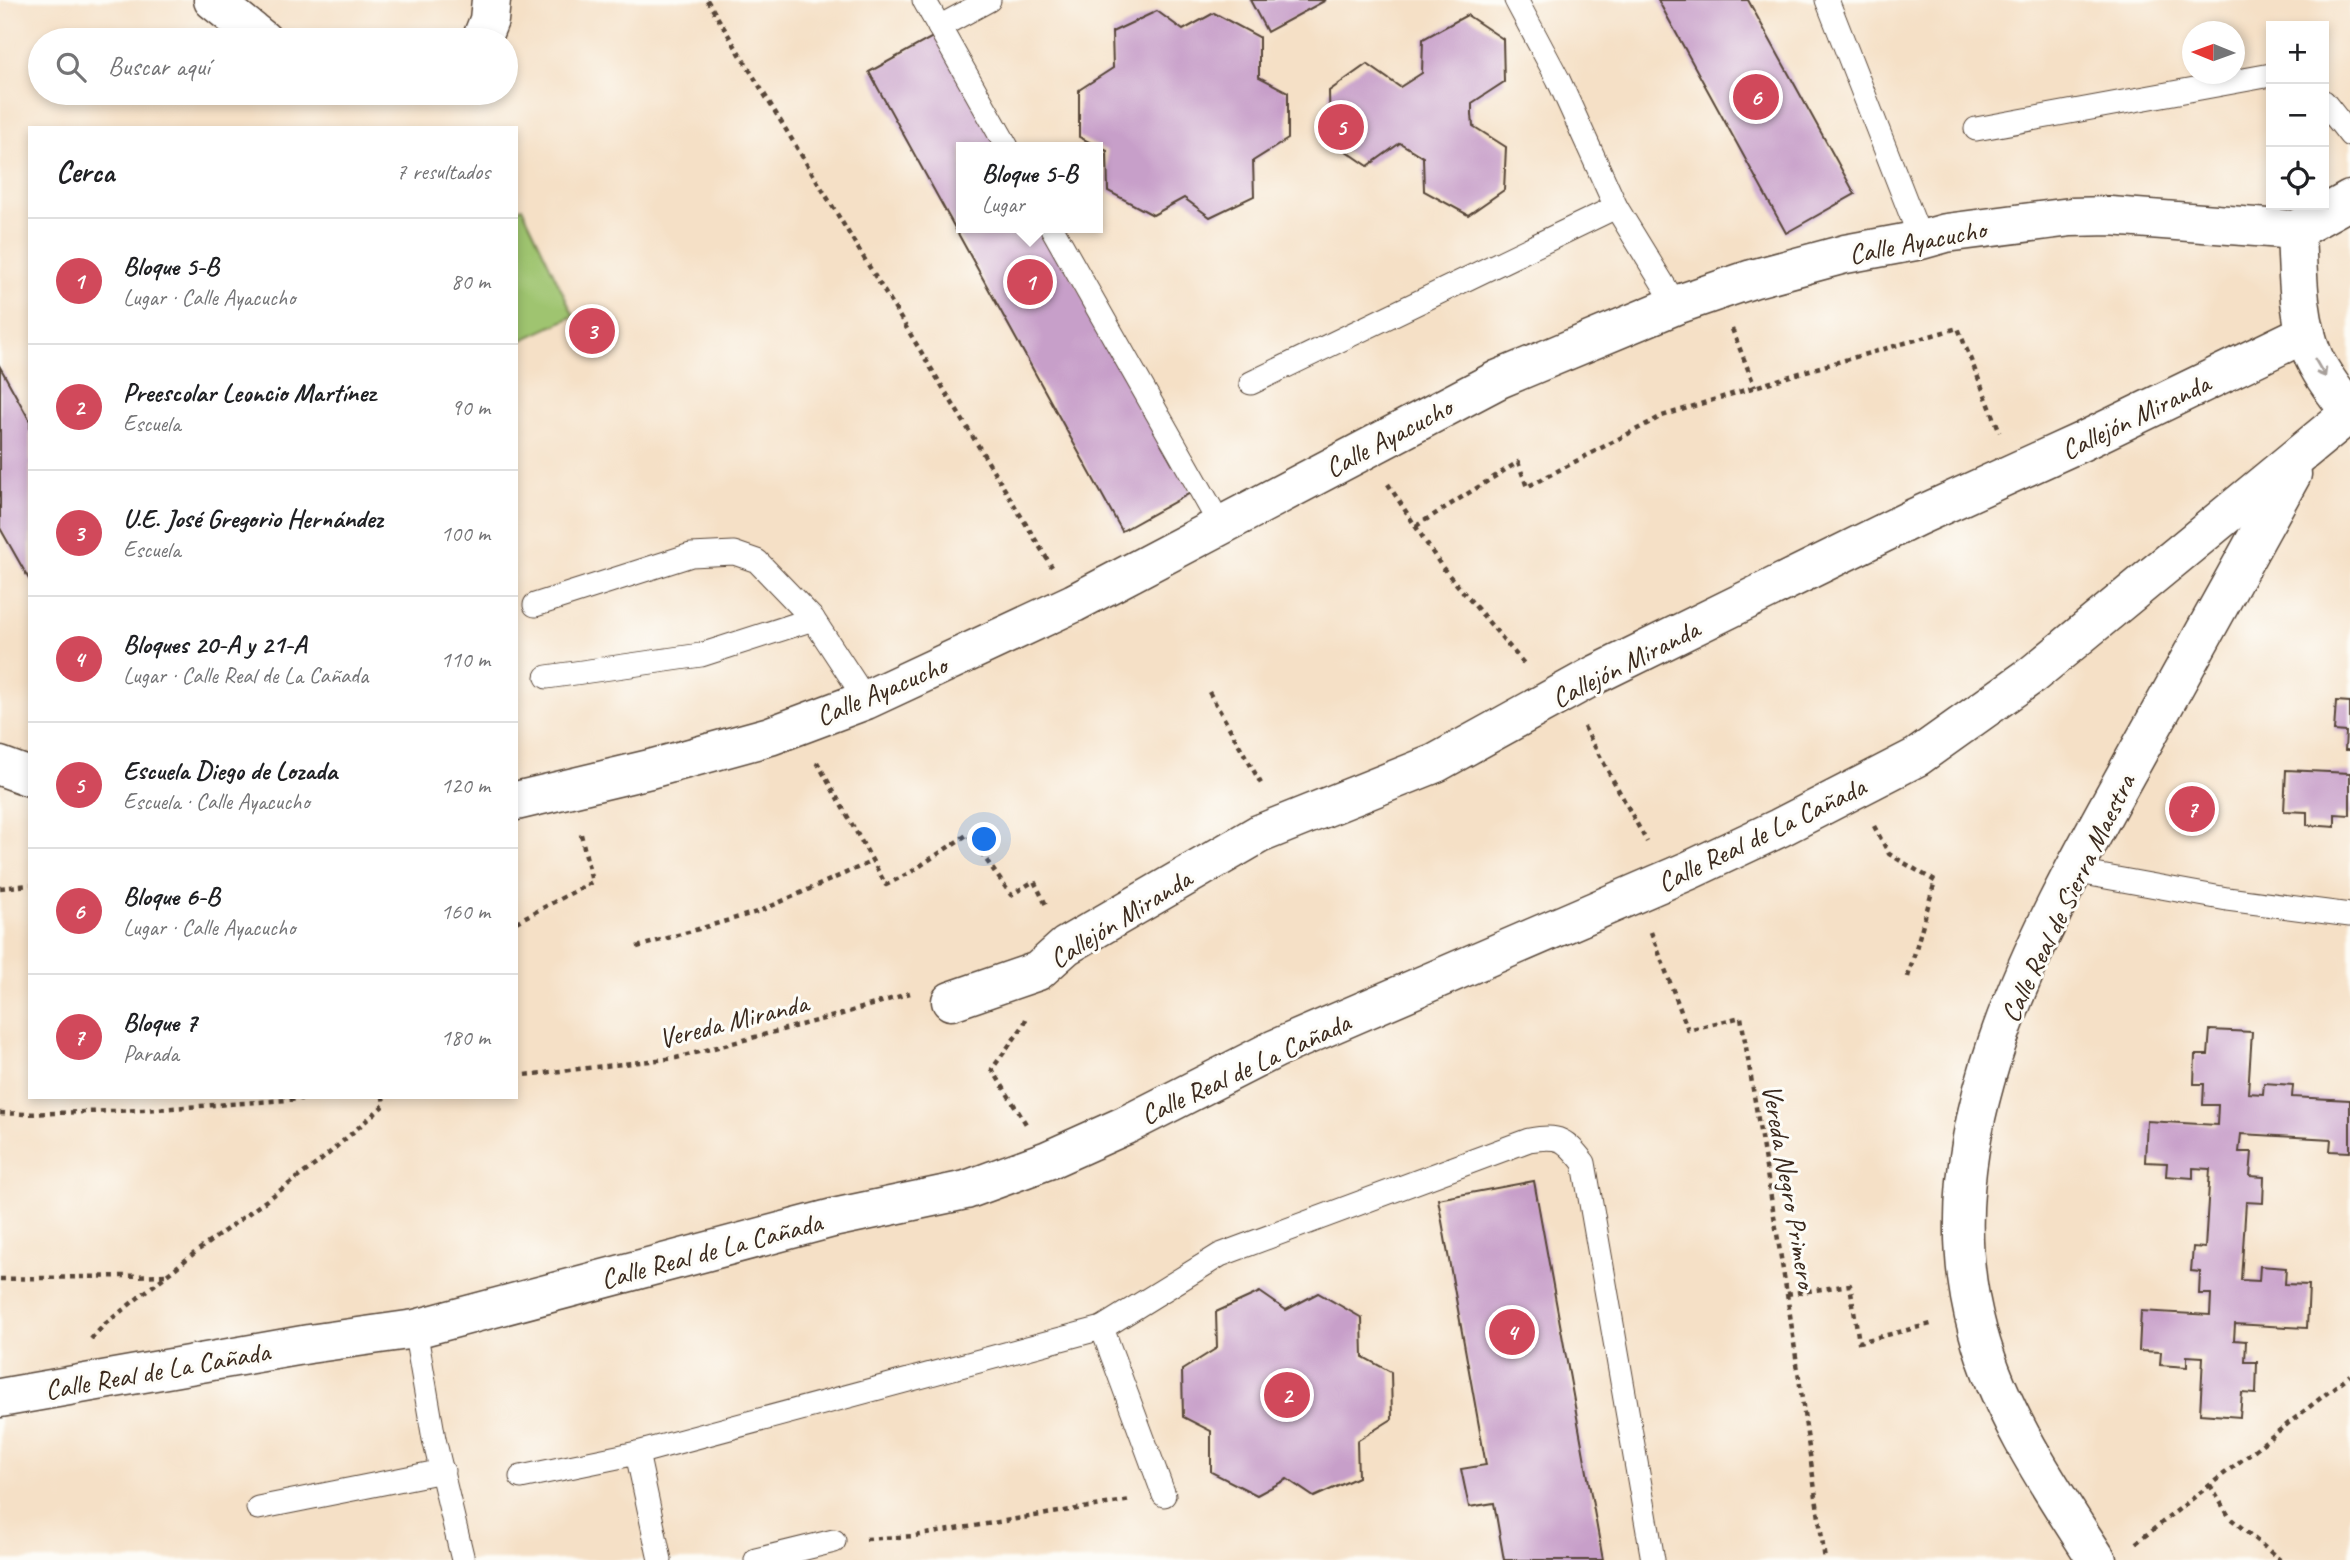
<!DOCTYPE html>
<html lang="es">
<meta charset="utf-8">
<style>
:root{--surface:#fff;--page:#f2f2f2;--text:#202124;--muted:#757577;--line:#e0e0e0;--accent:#d1495b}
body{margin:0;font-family:Caveat,sans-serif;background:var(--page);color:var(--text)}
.controls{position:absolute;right:21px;top:21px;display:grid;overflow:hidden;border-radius:0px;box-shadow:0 4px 10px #0003}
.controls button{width:63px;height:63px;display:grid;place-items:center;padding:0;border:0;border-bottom:2px solid var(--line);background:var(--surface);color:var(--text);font:35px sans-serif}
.compass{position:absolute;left:2182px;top:21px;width:63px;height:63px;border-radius:50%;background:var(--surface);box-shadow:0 4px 10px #0003;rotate:271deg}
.you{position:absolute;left:985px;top:840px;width:24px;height:24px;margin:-18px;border:5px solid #fff;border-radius:50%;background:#1a73e8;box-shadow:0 0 0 10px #1a73e833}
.badge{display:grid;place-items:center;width:46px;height:46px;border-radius:50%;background:var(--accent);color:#fff;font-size:23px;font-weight:700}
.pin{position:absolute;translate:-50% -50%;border:4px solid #fff;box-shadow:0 2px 7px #0006}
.popup{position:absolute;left:956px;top:142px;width:147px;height:91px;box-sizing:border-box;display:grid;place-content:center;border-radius:0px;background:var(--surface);filter:drop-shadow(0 2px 5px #0005);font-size:23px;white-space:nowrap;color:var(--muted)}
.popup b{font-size:26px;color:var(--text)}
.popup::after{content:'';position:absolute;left:50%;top:100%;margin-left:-14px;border:14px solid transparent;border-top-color:var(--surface)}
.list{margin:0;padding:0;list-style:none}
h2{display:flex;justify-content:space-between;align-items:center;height:91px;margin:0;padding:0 28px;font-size:30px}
h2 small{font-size:23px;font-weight:400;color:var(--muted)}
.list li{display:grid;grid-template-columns:46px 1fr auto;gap:21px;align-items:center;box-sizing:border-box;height:126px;padding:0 28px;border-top:2px solid var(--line)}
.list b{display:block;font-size:26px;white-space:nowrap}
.list p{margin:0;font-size:23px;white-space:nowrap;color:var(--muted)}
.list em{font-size:23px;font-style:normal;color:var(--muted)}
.icon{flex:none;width:38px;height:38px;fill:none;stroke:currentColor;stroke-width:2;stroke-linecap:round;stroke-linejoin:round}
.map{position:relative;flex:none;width:2350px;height:1560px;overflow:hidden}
.search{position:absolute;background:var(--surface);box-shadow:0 4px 10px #0003;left:28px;top:28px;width:490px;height:77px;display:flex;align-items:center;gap:18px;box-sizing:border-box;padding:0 24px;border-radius:38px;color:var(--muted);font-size:26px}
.panel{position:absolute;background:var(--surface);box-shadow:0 4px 10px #0003;left:28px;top:126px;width:490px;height:973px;border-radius:0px}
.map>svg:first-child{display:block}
</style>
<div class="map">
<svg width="2350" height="1560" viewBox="0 0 2350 1560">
<rect width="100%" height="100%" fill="#fdfcf7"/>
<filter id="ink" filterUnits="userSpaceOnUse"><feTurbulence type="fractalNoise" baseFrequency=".0143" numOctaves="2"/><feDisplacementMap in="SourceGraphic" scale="14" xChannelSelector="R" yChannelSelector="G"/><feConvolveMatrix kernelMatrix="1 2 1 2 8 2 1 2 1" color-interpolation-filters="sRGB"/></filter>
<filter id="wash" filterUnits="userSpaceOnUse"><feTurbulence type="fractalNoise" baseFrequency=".00686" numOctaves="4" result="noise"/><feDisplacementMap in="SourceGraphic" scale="28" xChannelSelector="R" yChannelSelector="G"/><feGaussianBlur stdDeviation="1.57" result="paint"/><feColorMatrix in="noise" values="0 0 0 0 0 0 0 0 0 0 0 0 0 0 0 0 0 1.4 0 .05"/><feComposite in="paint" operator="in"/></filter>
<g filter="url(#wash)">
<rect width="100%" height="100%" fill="#f5e0c6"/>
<path fill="#9fc46f" stroke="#6d7746" stroke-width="2" d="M522 207 574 316 516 343V210Z"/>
<g id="blocks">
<g fill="#c79fc9">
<path d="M1250 0H1326L1267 32Z"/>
<path d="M1658 0H1748L1855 194 1786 233Z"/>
<path d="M1157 11 1183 30 1214 13 1259 37V77L1288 92V139L1253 161 1254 196 1210 217 1184 198 1153 215 1108 191 1107 151 1079 137V90L1113 68 1112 32Z"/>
<path d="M1467 15 1503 39 1504 82 1472 103V114L1473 126 1506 147 1504 190 1468 215 1424 191 1423 157 1400 143 1368 166 1330 140 1329 91 1367 64 1400 87 1422 73 1423 39Z"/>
<path d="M938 34 1001 147H962V228H1045L1192 492 1122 531 869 72Z"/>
<path d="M0 367 30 421V581L0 528Z"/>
<path d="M2336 701 2350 702V750H2345L2346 732 2334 731Z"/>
<path d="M2286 770 2350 773V815L2335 814V827L2307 825V812L2284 811Z"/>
<path d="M2210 1030 2252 1032 2248 1093 2263 1094 2264 1083 2293 1085 2292 1097 2350 1100V1152L2330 1151 2331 1139 2241 1134 2239 1152H2252L2250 1176 2264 1177 2263 1203 2246 1202 2241 1280 2259 1281 2260 1266 2286 1268 2285 1284 2309 1285 2307 1328 2235 1324 2234 1340 2246 1341 2245 1362H2257L2256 1394 2242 1393 2240 1417 2200 1414 2203 1357 2187 1356V1367L2160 1365 2161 1352 2139 1351 2141 1311 2210 1315 2211 1294H2199L2200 1272 2191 1271 2193 1247 2205 1248 2210 1169 2193 1168V1178L2166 1176 2167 1163 2145 1162 2147 1121 2217 1125 2218 1105H2203L2204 1084H2194L2195 1055H2208Z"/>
<path d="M1534 1181 1603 1560H1504L1494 1503 1469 1507 1461 1469 1486 1465 1438 1199Z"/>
<path d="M1260 1292 1286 1310 1318 1293 1362 1318 1363 1357 1391 1372 1392 1419 1357 1441 1358 1477 1314 1497 1287 1479 1257 1495 1211 1472V1431L1183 1417 1182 1370 1217 1348 1216 1312Z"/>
</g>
</g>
</g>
<g filter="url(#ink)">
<use href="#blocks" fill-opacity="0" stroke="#574537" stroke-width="2"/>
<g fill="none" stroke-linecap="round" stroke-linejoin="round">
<defs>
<g id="lane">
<path d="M924 0 1007 147"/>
<path d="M1516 0 1558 79 1616 207 1676 305"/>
<path d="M1827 0 1921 240"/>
<path d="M939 27 989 0"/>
<path d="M2324 102 2350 135"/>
<path d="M1976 129 2271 75"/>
<path d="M1052 228 1221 526"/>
<path d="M1251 383 1616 207"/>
<path d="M535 605 691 555 734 553 757 561 813 619 866 700"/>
<path d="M547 677 701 655 813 619"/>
<path d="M2073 871 2227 899 2350 915"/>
<path d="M1102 1328 1164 1495"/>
<path d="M415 1329 434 1439 463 1560"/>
<path d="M637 1453 660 1560"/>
<path d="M521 1477 637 1453 1102 1328 1220 1255 1529 1140C1560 1135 1565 1139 1584 1163L1653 1560"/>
<path d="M258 1508 443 1471"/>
<path d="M756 1560 834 1541"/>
</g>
<g id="street">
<path d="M213 0 263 40"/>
<path d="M481 40 489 20 491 0"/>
<path d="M2296 230C2298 272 2297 318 2314 358 2323 377 2337 395 2350 412"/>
<path d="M2296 230 2350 200"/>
<path d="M0 766 30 777"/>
<path d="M516 801 650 769 770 736 866 700 1074 603 1499 379 1676 305 1752 279 1845 254 1921 240 1946 233 2071 217 2110 216 2296 230"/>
<path d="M951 1001 1038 971 1066 946 1259 834 1436 763 1597 674 1916 517 2081 442 2306 333"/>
<path d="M0 1398 309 1344 415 1329 833 1218 966 1190 1048 1160 1126 1125 1275 1049 1690 870 1779 828 1917 757 2032 675 2350 413"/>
<path d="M2097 1560C2051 1488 2001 1416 1978 1332 1921 1128 2046 919 2141 747 2191 656 2241 565 2292 474"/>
</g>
</defs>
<use href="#lane" stroke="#574537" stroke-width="25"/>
<use href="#street" stroke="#574537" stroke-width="41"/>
<g stroke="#574537" stroke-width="4.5" stroke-dasharray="5 5" stroke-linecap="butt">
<path d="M707 0 1052 567"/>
<path d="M1732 329 1755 387"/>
<path d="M1388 484 1442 567 1526 666"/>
<path d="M1416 526 1518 462 1527 487 1662 416 1806 371 1958 328 2000 432"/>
<path d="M1209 692 1263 787"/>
<path d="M1584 727 1647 842"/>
<path d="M817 762 886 885 911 872 968 834 1011 895 1034 881 1047 907"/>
<path d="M1874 826 1889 854 1935 881 1908 977"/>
<path d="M0 888 30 885"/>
<path d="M516 922 592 882 580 830"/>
<path d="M1651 932 1688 1030 1741 1017 1787 1294 1825 1560"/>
<path d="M637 947 760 911 873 861"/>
<path d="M1026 1019 1024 1025 992 1069 1026 1124"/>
<path d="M516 1076 676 1058 842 1014 910 993"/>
<path d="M0 1113 25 1114 143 1110 330 1097"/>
<path d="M0 1279 166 1275"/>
<path d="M1787 1294 1850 1285 1859 1342 1935 1323"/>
<path d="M91 1339 105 1324 197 1251 319 1162 384 1105 383 1097"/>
<path d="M2210 1485 2230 1518 2280 1560"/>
<path d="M866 1539 914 1536 1131 1500"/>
<path d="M2136 1543 2350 1375"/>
</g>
<use href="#lane" stroke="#fff" stroke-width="23"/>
<use href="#street" stroke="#fff" stroke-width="38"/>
</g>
<defs><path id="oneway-shaft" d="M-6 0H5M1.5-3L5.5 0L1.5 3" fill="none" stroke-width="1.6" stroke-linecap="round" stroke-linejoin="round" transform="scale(1.75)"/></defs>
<use stroke="#a79f9a" href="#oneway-shaft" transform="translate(2320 368) rotate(60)"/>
</g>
<g text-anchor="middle" stroke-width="6" stroke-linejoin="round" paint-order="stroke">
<g font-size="28" fill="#3b2a1e" stroke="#fdfcf7">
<text transform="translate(1917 241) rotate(-11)" y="10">Calle Ayacucho</text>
<text transform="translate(2135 416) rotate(-26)" y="10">Callejón Miranda</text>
<text transform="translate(1388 437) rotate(-28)" y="10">Calle Ayacucho</text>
<text transform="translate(1625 663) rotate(-27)" y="10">Callejón Miranda</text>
<text transform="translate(881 690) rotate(-23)" y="10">Calle Ayacucho</text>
<text transform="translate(1761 834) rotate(-26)" y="10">Calle Real de La Cañada</text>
<text transform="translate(2067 898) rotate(-64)" y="10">Calle Real de Sierra Maestra</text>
<text transform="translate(1120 918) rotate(-32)" y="10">Callejón Miranda</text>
<text transform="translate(733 1020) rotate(-14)" y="10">Vereda Miranda</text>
<text transform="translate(1245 1068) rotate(-25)" y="10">Calle Real de La Cañada</text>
<text transform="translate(1790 1186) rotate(80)" y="10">Vereda Negro Primero</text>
<text transform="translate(711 1250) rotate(-15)" y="10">Calle Real de La Cañada</text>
<text transform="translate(157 1370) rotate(-10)" y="10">Calle Real de La Cañada</text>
</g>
</g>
</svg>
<div class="controls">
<button>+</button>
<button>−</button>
<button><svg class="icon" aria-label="locate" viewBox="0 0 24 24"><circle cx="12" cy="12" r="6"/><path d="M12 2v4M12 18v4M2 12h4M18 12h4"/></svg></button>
</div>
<svg class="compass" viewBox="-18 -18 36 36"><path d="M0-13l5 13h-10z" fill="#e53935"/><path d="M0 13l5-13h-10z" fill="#757577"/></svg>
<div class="you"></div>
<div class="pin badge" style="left:1030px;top:282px">1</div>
<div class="popup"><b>Bloque 5-B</b>Lugar</div>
<div class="pin badge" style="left:1287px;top:1395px">2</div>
<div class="pin badge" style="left:592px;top:331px">3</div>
<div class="pin badge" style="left:1512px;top:1332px">4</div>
<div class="pin badge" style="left:1341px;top:127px">5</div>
<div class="pin badge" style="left:1756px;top:97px">6</div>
<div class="pin badge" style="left:2192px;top:809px">7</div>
<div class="search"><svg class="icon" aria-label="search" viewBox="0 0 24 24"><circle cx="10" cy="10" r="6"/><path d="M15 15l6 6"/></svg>Buscar aquí</div>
<section class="panel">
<h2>Cerca<small>7 resultados</small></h2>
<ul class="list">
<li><span class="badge">1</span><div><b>Bloque 5-B</b><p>Lugar · Calle Ayacucho</p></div><em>80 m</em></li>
<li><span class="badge">2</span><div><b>Preescolar Leoncio Martínez</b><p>Escuela</p></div><em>90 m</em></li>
<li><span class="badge">3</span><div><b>U.E. José Gregorio Hernández</b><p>Escuela</p></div><em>100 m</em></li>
<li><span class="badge">4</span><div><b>Bloques 20-A y 21-A</b><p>Lugar · Calle Real de La Cañada</p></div><em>110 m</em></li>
<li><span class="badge">5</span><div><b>Escuela Diego de Lozada</b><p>Escuela · Calle Ayacucho</p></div><em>120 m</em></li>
<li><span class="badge">6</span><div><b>Bloque 6-B</b><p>Lugar · Calle Ayacucho</p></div><em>160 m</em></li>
<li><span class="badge">7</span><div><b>Bloque 7</b><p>Parada</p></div><em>180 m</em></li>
</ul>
</section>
</div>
